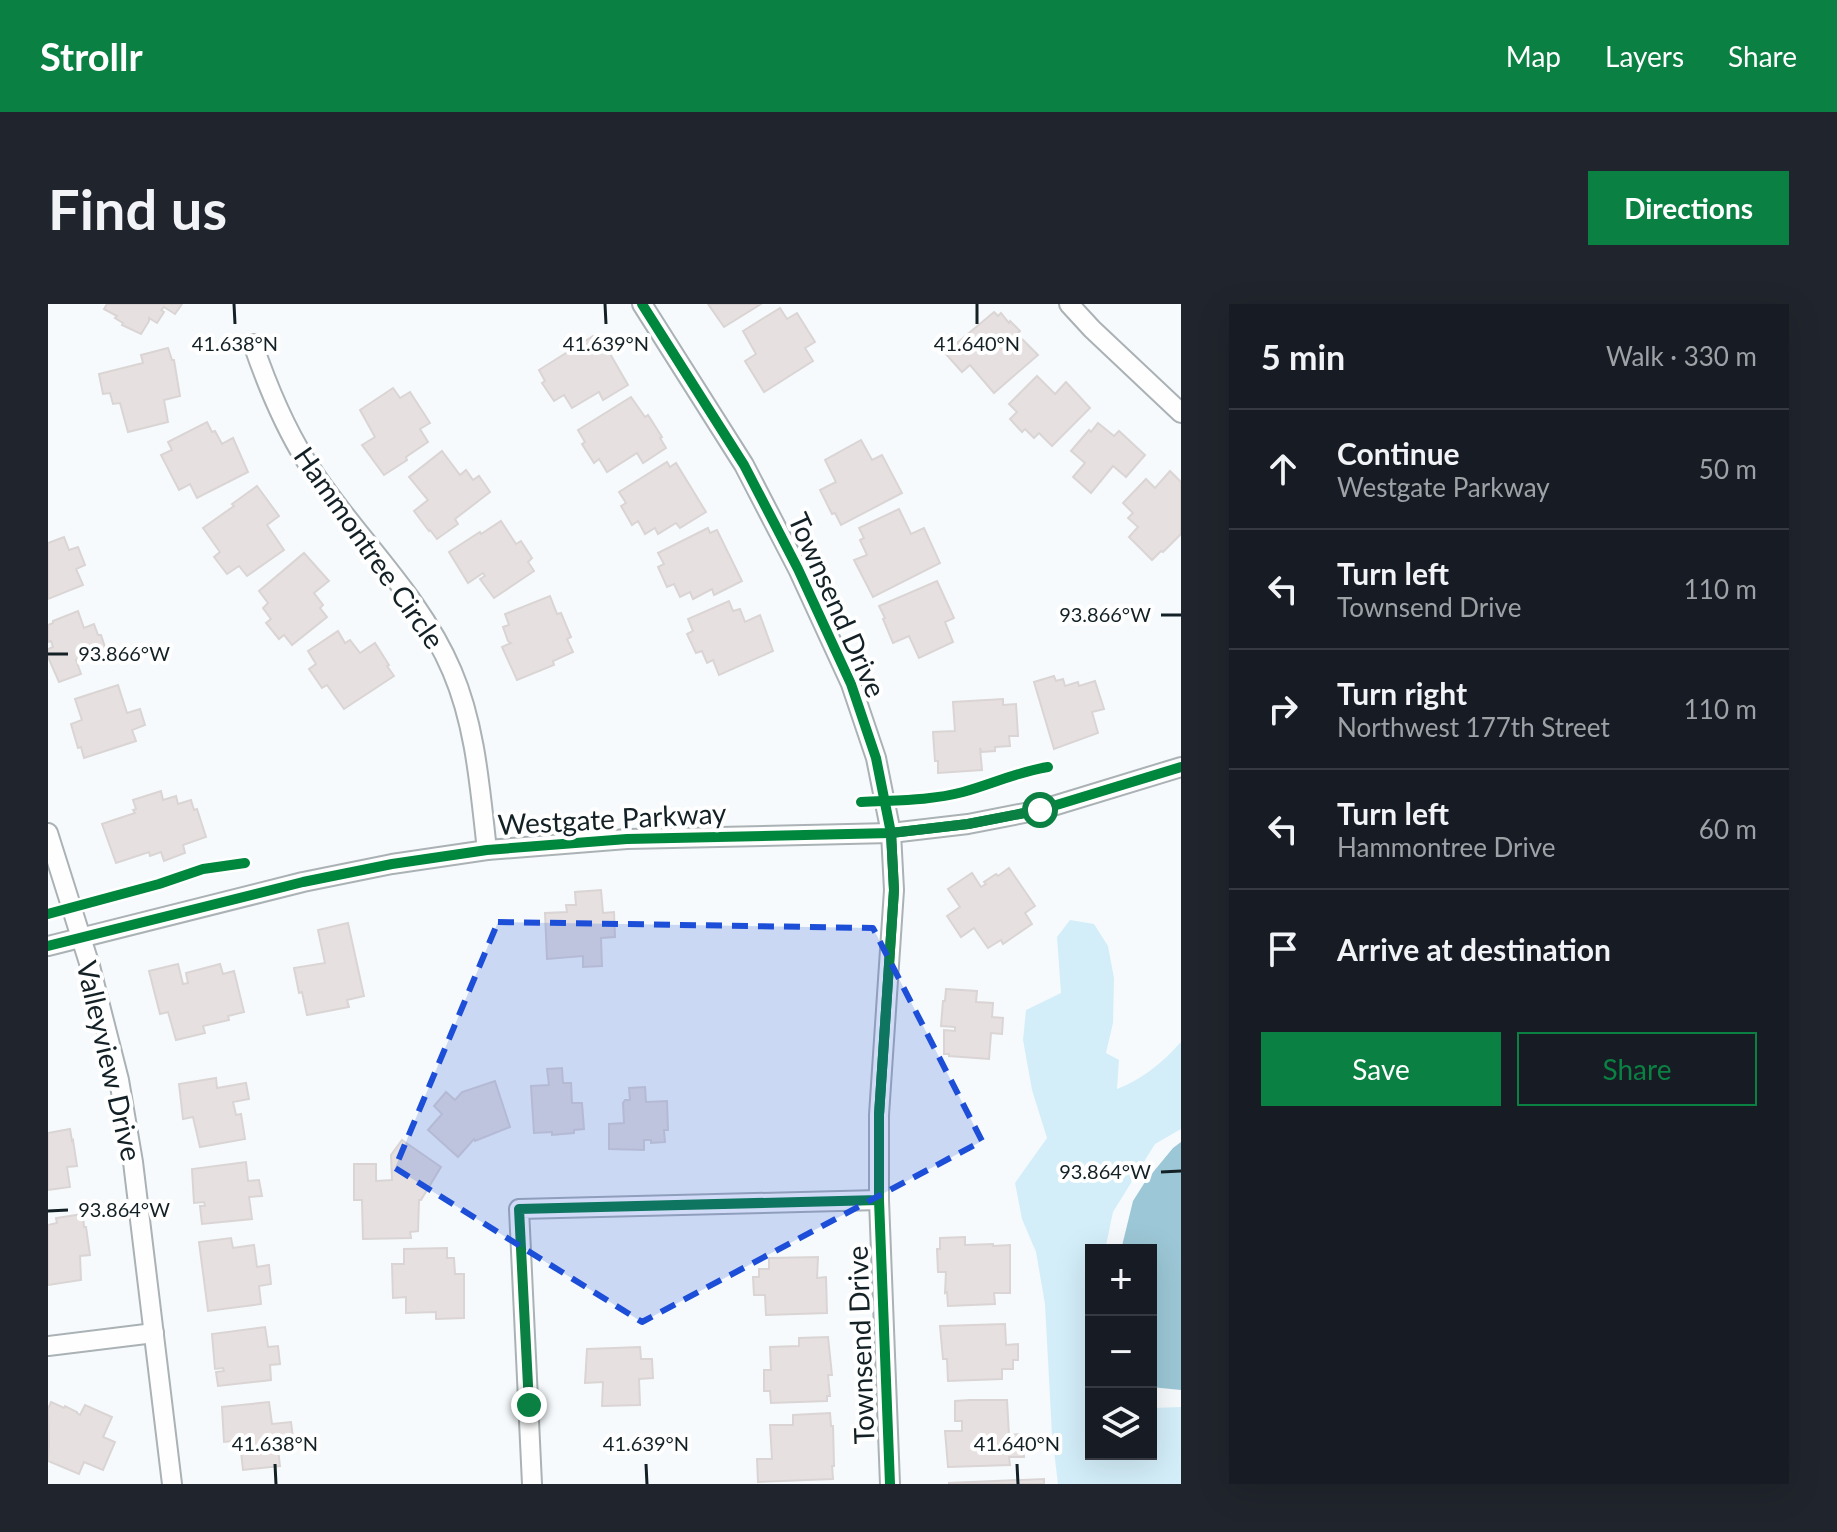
<!DOCTYPE html>
<meta charset="utf-8">
<style>
:root{--surface:#171b24;--page:#20242c;--text:#f1f3f6;--muted:#9ea1a6;--line:#363941;--accent:#0b8043}
body{margin:0;font-family:Lato,sans-serif;background:var(--page);color:var(--text)}
.controls{position:absolute;right:24px;bottom:24px;display:grid;overflow:hidden;border-radius:0px;box-shadow:0 8px 32px #0002}
.controls button{width:72px;height:72px;display:grid;place-items:center;padding:0;border:0;border-bottom:2px solid var(--line);background:var(--surface);color:var(--text);font:40px sans-serif}
.stop{position:absolute;width:24px;height:24px;margin:-18px;border:6px solid #0b8043;border-radius:50%;background:#fff}
.stop.end{background:#0b8043;border-color:#fff;box-shadow:0 2px 8px #0008}
.list{margin:0;padding:0;list-style:none}
h2{display:flex;justify-content:space-between;align-items:center;height:104px;margin:0;padding:0 32px;font-size:34px}
h2 small{font-size:26px;font-weight:400;color:var(--muted)}
.list li{display:grid;grid-template-columns:52px 1fr auto;gap:24px;align-items:center;box-sizing:border-box;height:120px;padding:0 32px;border-top:2px solid var(--line)}
.list b{display:block;font-size:30px;white-space:nowrap}
.list p{margin:0;font-size:26px;white-space:nowrap;color:var(--muted)}
.list em{font-size:26px;font-style:normal;color:var(--muted)}
.actions{display:flex;gap:16px;padding:24px 32px}
.actions a{flex:1;padding:18px 0;border:2px solid var(--accent);border-radius:0px;text-align:center;font-size:28px;color:var(--accent)}
.actions .main{background:var(--accent);color:#fff}
.icon{flex:none;width:44px;height:44px;fill:none;stroke:currentColor;stroke-width:2;stroke-linecap:round;stroke-linejoin:round}
.map{position:relative;flex:none;width:1133px;height:1180px;overflow:hidden;border-radius:0px}
header{display:flex;align-items:center;gap:48px;box-sizing:border-box;height:112px;padding:0 40px;background:var(--accent);color:#fff}
header strong{font-size:38px}
nav{display:flex;gap:44px;margin-inline-start:auto;font-size:28px}
.intro{display:flex;align-items:center;justify-content:space-between;box-sizing:border-box;height:192px;padding:0 48px}
h1{margin:0;font-size:56px}
.button{padding:20px 36px;border-radius:0px;background:var(--accent);color:#fff;font-size:28px;font-weight:700}
main{display:flex;gap:48px;padding:0 48px}
aside{flex:1;background:var(--surface);border-radius:0px;box-shadow:0 8px 32px #0002}
.map>svg:first-child{display:block}
</style>
<header>
<strong>Strollr</strong>
<nav><a>Map</a><a>Layers</a><a>Share</a></nav>
</header>
<div class="intro"><h1>Find us</h1><a class="button">Directions</a></div>
<main>
<div class="map">
<svg width="1133" height="1180" viewBox="0 0 1133 1180">
<rect width="100%" height="100%" fill="#f6fafc"/>
<path fill="#d3eef9" d="M1022 616 1046 620 1060 642 1066 674 1065 719 1058 749 1071 756 1069 785C1095 775 1115 758 1133 738V825L1107 840 1065 908 1057 946H1043V1150H1103V1104L1133 1103V1180H1010L1004 1131 997 1000 988 948 974 915 967 879 999 834 984 786 975 736 978 706 1013 689 1009 633Z"/>
<path fill="#9cc7d6" d="M1133 838V1086L1103 1083V946H1073L1085 897 1097 878 1125 844Z"/>
<g fill="#e6e1e0" stroke="#dad5d4" stroke-width="2">
<path d="M59 0H134L127 10 116 3 113 6 116 8 109 19 101 14V17L93 30 74 21 75 19 67 14 69 12 56 5Z"/>
<path d="M660 0H713L676 23Z"/>
<path d="M732 4 739 15 749 9 767 38 757 44 765 57 716 88 697 57 708 50 695 27Z"/>
<path d="M946 8 950 12 953 9 961 19 962 17 972 27 969 30 990 51 946 89 922 61 914 68 897 49Z"/>
<path d="M545 32 557 50 561 48 580 81 555 96 551 88 524 104 516 91 506 97 494 79 497 77 491 66Z"/>
<path d="M120 44 124 56H126L132 92 116 96 120 118 80 128 72 99 65 100 62 89 55 90 51 70 95 59 93 51Z"/>
<path d="M989 72 1007 90 1018 78 1042 104 1004 142 991 129 986 134 977 125 974 128 962 115 969 108 961 100Z"/>
<path d="M345 84 352 94 362 88 382 119 372 125 380 138 358 153 359 156 336 171 314 141 327 133 312 106Z"/>
<path d="M583 93 597 113 600 111 614 133 612 134 618 144 595 159 589 149 559 168 551 155 546 159 534 140 537 138 530 126Z"/>
<path d="M159 118 164 128 167 127 174 140 185 134 200 168 149 194 142 180 131 186 113 151 124 146 120 138Z"/>
<path d="M1050 119 1066 132 1071 127 1097 151 1078 173 1065 162 1043 189 1025 173 1037 159 1023 147 1041 126 1043 128Z"/>
<path d="M813 136 824 156 834 151 854 189 793 221 787 209 784 210 772 186 788 178 777 156Z"/>
<path d="M394 147 412 171 418 166 425 176 431 172 442 188 407 215 410 220 389 235 382 226 381 227 366 207 380 196 361 173Z"/>
<path d="M619 158 622 163 628 159 658 208 632 224 628 219 610 230 607 224 597 230 590 217 584 221 573 202 578 199 571 188Z"/>
<path d="M1122 167 1133 178V230L1115 248 1113 247 1104 256 1081 233 1090 223 1080 214 1085 209 1075 199 1098 175 1107 184Z"/>
<path d="M209 182 231 212 219 221 236 246 199 272 191 262 179 270 166 253 172 248 155 224 186 202 184 200Z"/>
<path d="M851 205 863 230 876 224 892 259 825 293 806 256 819 251 812 236 816 234 811 224Z"/>
<path d="M453 217 468 240 473 237 484 254 480 258 486 267 446 294 432 275 437 272 435 269 420 279 401 248 432 228 433 230Z"/>
<path d="M660 224 662 229 669 226 694 277 666 291 664 285 645 295 642 288 632 293 626 280 619 283 610 263 616 260 610 249Z"/>
<path d="M16 233 21 246 30 243 37 261 28 265 35 281 0 295V239Z"/>
<path d="M256 249 281 277 266 289 275 301 272 304 279 313 244 341 236 331 231 335 218 319 223 315 215 304 220 299 211 287Z"/>
<path d="M889 277 906 314 897 318 905 338 871 354 861 332 845 339 835 315 837 314 831 302Z"/>
<path d="M502 292 509 310 513 309 523 333 519 335 525 348 505 357 506 361 469 376 454 343 463 339 460 337 455 323 461 321 457 310Z"/>
<path d="M681 297 685 307 692 305 697 318 712 311 725 347 671 371 665 356 659 359 654 347 648 349 639 330 645 327 640 315Z"/>
<path d="M30 307 36 324 46 320 50 331H53L58 346 28 356 33 370 11 378 0 353V345L5 343 3 337 0 338V321L5 319V317Z"/>
<path d="M290 327 297 339 302 336 312 349 327 339 341 361 339 362 346 372 296 405 279 381 274 384 261 365 268 360 260 347Z"/>
<path d="M1006 372 1008 377 1015 375 1017 382 1030 378 1031 382 1047 377 1056 405 1044 408 1050 429 1006 445 986 378Z"/>
<path d="M70 381 79 409 92 405 97 421 84 426 88 437 36 454 33 443 30 444 23 420 34 416 27 395Z"/>
<path d="M955 395V401L968 400 970 432H961L962 442 947 443V447L934 448 932 444 934 466 890 469V457H887L885 428 907 427 905 398Z"/>
<path d="M113 487 115 496 128 492 130 500 143 496 146 506 149 505 158 533 135 541 137 549 116 557 113 548 102 552 101 548 68 559 54 520 87 509 85 506 88 505 85 496Z"/>
<path d="M961 564 987 602 977 609 984 620 955 640 953 636 940 644 926 624 913 633 899 612 912 603 900 585 924 569 933 583 938 580 936 578 948 570 950 572Z"/>
<path d="M553 586 555 609 566 608 567 633 553 634 554 662 535 663V652L499 655 497 609 519 608 518 601H528L527 588Z"/>
<path d="M300 619 316 692 299 696 301 703 259 711 254 688 251 689 246 664 277 659 270 626Z"/>
<path d="M130 660 135 680 140 679 138 669 172 660 175 670 186 667 196 708 180 712 181 716 155 722 157 729 128 736 120 708 112 710 101 667Z"/>
<path d="M898 685 929 687 928 698 945 699 944 713 955 714 954 730 943 729 941 755 901 752V750H896V726L907 727V723L893 722 895 697H897Z"/>
<path d="M514 764 515 779H523L524 799H534L536 825 526 826V829L504 831V828L486 829 483 782 501 781 499 765Z"/>
<path d="M168 774 169 784 198 779 201 795 185 798 188 811 193 810 197 835 152 843 145 813 135 815 131 780Z"/>
<path d="M447 777 462 823 427 837 426 835 410 853 380 826 394 810 386 802 398 788 407 796 414 788Z"/>
<path d="M597 783 598 798 619 797 620 826H616L617 838 603 839V836H596V846L561 845V820L576 819 575 799 577 796H582L581 784Z"/>
<path d="M22 825 24 837 25 836 29 862 19 863 22 883 0 886V829Z"/>
<path d="M354 836 393 863 373 896H371L370 927 362 928 363 934 315 935 314 896H306V860H328V877L344 876 343 851Z"/>
<path d="M198 858 200 877 211 876 214 892 201 893 204 915 154 920 152 902H157L156 898 146 899 144 865Z"/>
<path d="M35 910 36 923H38L42 951 32 952 33 976 0 981V921L9 919 8 914Z"/>
<path d="M917 933V941L945 940V942L962 941V989H946L947 1000 900 1002 899 988 897 989 898 968H890L889 945H892V934Z"/>
<path d="M183 934 185 944 206 941 209 963 221 961 223 980 211 982 213 1000 160 1007 151 938Z"/>
<path d="M399 944V954H406L407 970H416V1014L388 1015V1008L358 1009V993L345 994 344 960H356V945Z"/>
<path d="M770 953 769 974 778 973 779 1009 718 1011 717 991H706L705 973H711V965H721V954Z"/>
<path d="M957 1020 958 1041 970 1040V1056H965V1065H954V1075L900 1077 899 1055H895L892 1022Z"/>
<path d="M217 1023 220 1043 230 1042 232 1060 222 1061 223 1076 170 1082 168 1068 176 1067 175 1064 167 1065 164 1030Z"/>
<path d="M780 1033 784 1071H780L782 1092H779V1097L723 1099 722 1087H716V1066H723L722 1043 751 1042V1034Z"/>
<path d="M592 1043 593 1055H604L605 1074 591 1075 592 1101 554 1102 555 1078 537 1079 539 1045Z"/>
<path d="M922 1096H959L961 1131 975 1130 976 1153H961L962 1161 900 1163 897 1127H914V1117H907V1097Z"/>
<path d="M3 1098 16 1104 17 1102 29 1108V1109L32 1111 37 1101 64 1113 55 1133 67 1138 55 1166 36 1158 31 1170 0 1157 1 1139 0 1105Z"/>
<path d="M221 1098 224 1120 243 1118 245 1134 229 1136 232 1162 195 1166 192 1139H194V1136L176 1138 174 1103Z"/>
<path d="M782 1109 783 1122H785L786 1162H784L785 1175 710 1178 709 1155H724L722 1121H745V1111Z"/>
<path d="M996 1175V1180H901V1179Z"/>
</g>
<g fill="none" stroke-linecap="round" stroke-linejoin="round">
<defs>
<g id="street">
<path d="M594 0 696 161 750 265 803 380 828 454 843 529 846 586 831 811V896L842 1180"/>
<path d="M1021 0 1044 25 1133 109"/>
<path d="M205 40C219 81 235 120 258 157 303 229 370 287 404 367 428 423 432 486 439 546"/>
<path d="M0 529 42 662 71 776 85 858 124 1180"/>
<path d="M0 642 255 578 344 560 439 546 579 535 843 529 920 520 992 506 1133 463"/>
<path d="M0 1042 106 1029"/>
<path d="M484 1180 471 905 831 896"/>
</g>
</defs>
<use href="#street" stroke="#aab2b5" stroke-width="22"/>
<use href="#street" stroke="#fefeff" stroke-width="18"/>
<defs>
<g id="cycleway">
<path d="M594 0 696 161 750 265 803 380 828 454 843 529 846 586 831 811V896L842 1180"/>
<path d="M813 498C847 496 881 497 915 488 944 480 969 468 1000 463"/>
<path d="M0 610 111 580 155 565 197 559"/>
<path d="M0 642 255 578 344 560 439 546 579 535 843 529 920 520 992 506 1133 463"/>
</g>
</defs>
<use href="#cycleway" stroke="#fff" stroke-width="15"/>
<use href="#cycleway" stroke="#00873e" stroke-width="10"/>
</g>
<g fill="none" stroke-linecap="round" stroke-linejoin="round">
<path stroke="#0b8043" stroke-width="10" d="M481 1101 471 905 831 896V811L846 586 843 529 920 520 992 506"/>
</g>
<path fill="#1d4ed8" fill-opacity="0.2" stroke="#1d4ed8" stroke-width="6" stroke-dasharray="16 10" stroke-linejoin="round" d="M450 618 825 624 934 837 594 1018 347 864Z"/>
<path fill="none" stroke="#132126" stroke-width="3" d="M186 0 187 20M557 0 558 20M929 0V20M1113 311H1133M0 350H20M1113 868 1133 867M0 907 20 906M227 1160 228 1180M598 1160 599 1180M969 1160 970 1180"/>
<g text-anchor="middle" stroke-width="8" stroke-linejoin="round" paint-order="stroke">
<g font-size="28" fill="#132126" stroke="#fff">
<text transform="translate(321 244) rotate(55)" y="10">Hammontree Circle</text>
<text transform="translate(789 301) rotate(66)" y="10">Townsend Drive</text>
<text transform="translate(564 515) rotate(-3)" y="10">Westgate Parkway</text>
<text transform="translate(61 757) rotate(77)" y="10">Valleyview Drive</text>
<text transform="translate(813 1041) rotate(-92)" y="10">Townsend Drive</text>
</g>
</g>
<g font-size="20" text-anchor="middle" fill="#132126" stroke="#fff" stroke-width="8" stroke-linejoin="round" paint-order="stroke">
<text x="187" y="47">41.638°N</text>
<text x="558" y="47">41.639°N</text>
<text x="929" y="47">41.640°N</text>
<text x="1057" y="318">93.866°W</text>
<text x="76" y="357">93.866°W</text>
<text x="1057" y="875">93.864°W</text>
<text x="76" y="913">93.864°W</text>
<text x="227" y="1147">41.638°N</text>
<text x="598" y="1147">41.639°N</text>
<text x="969" y="1147">41.640°N</text>
</g>
</svg>
<div class="controls">
<button>+</button>
<button>−</button>
<button><svg class="icon" aria-label="layers" viewBox="0 0 24 24"><path d="M12 4l9 5-9 5-9-5zM3 14l9 5 9-5"/></svg></button>
</div>
<div class="stop" style="left:992px;top:506px"></div>
<div class="stop end" style="left:481px;top:1101px"></div>
</div>
<aside>
<h2>5 min<small>Walk · 330 m</small></h2>
<ul class="list">
<li><svg class="icon" aria-label="ahead" viewBox="0 0 24 24"><path d="M12 20V5M6 11l6-6 6 6"/></svg><div><b>Continue</b><p>Westgate Parkway</p></div><em>50 m</em></li>
<li><svg class="icon" aria-label="left" viewBox="0 0 24 24"><path d="M17 20v-9H6M10 6l-5 5 5 5"/></svg><div><b>Turn left</b><p>Townsend Drive</p></div><em>110 m</em></li>
<li><svg class="icon" aria-label="right" viewBox="0 0 24 24"><path d="M7 20v-9h11M14 6l5 5-5 5"/></svg><div><b>Turn right</b><p>Northwest 177th Street</p></div><em>110 m</em></li>
<li><svg class="icon" aria-label="left" viewBox="0 0 24 24"><path d="M17 20v-9H6M10 6l-5 5 5 5"/></svg><div><b>Turn left</b><p>Hammontree Drive</p></div><em>60 m</em></li>
<li><svg class="icon" aria-label="arrive" viewBox="0 0 24 24"><path d="M6 21V4h12l-3 4 3 4H6"/></svg><div><b>Arrive at destination</b></div></li>
</ul>
<div class="actions"><a class="main">Save</a><a>Share</a></div>
</aside>
</main>
